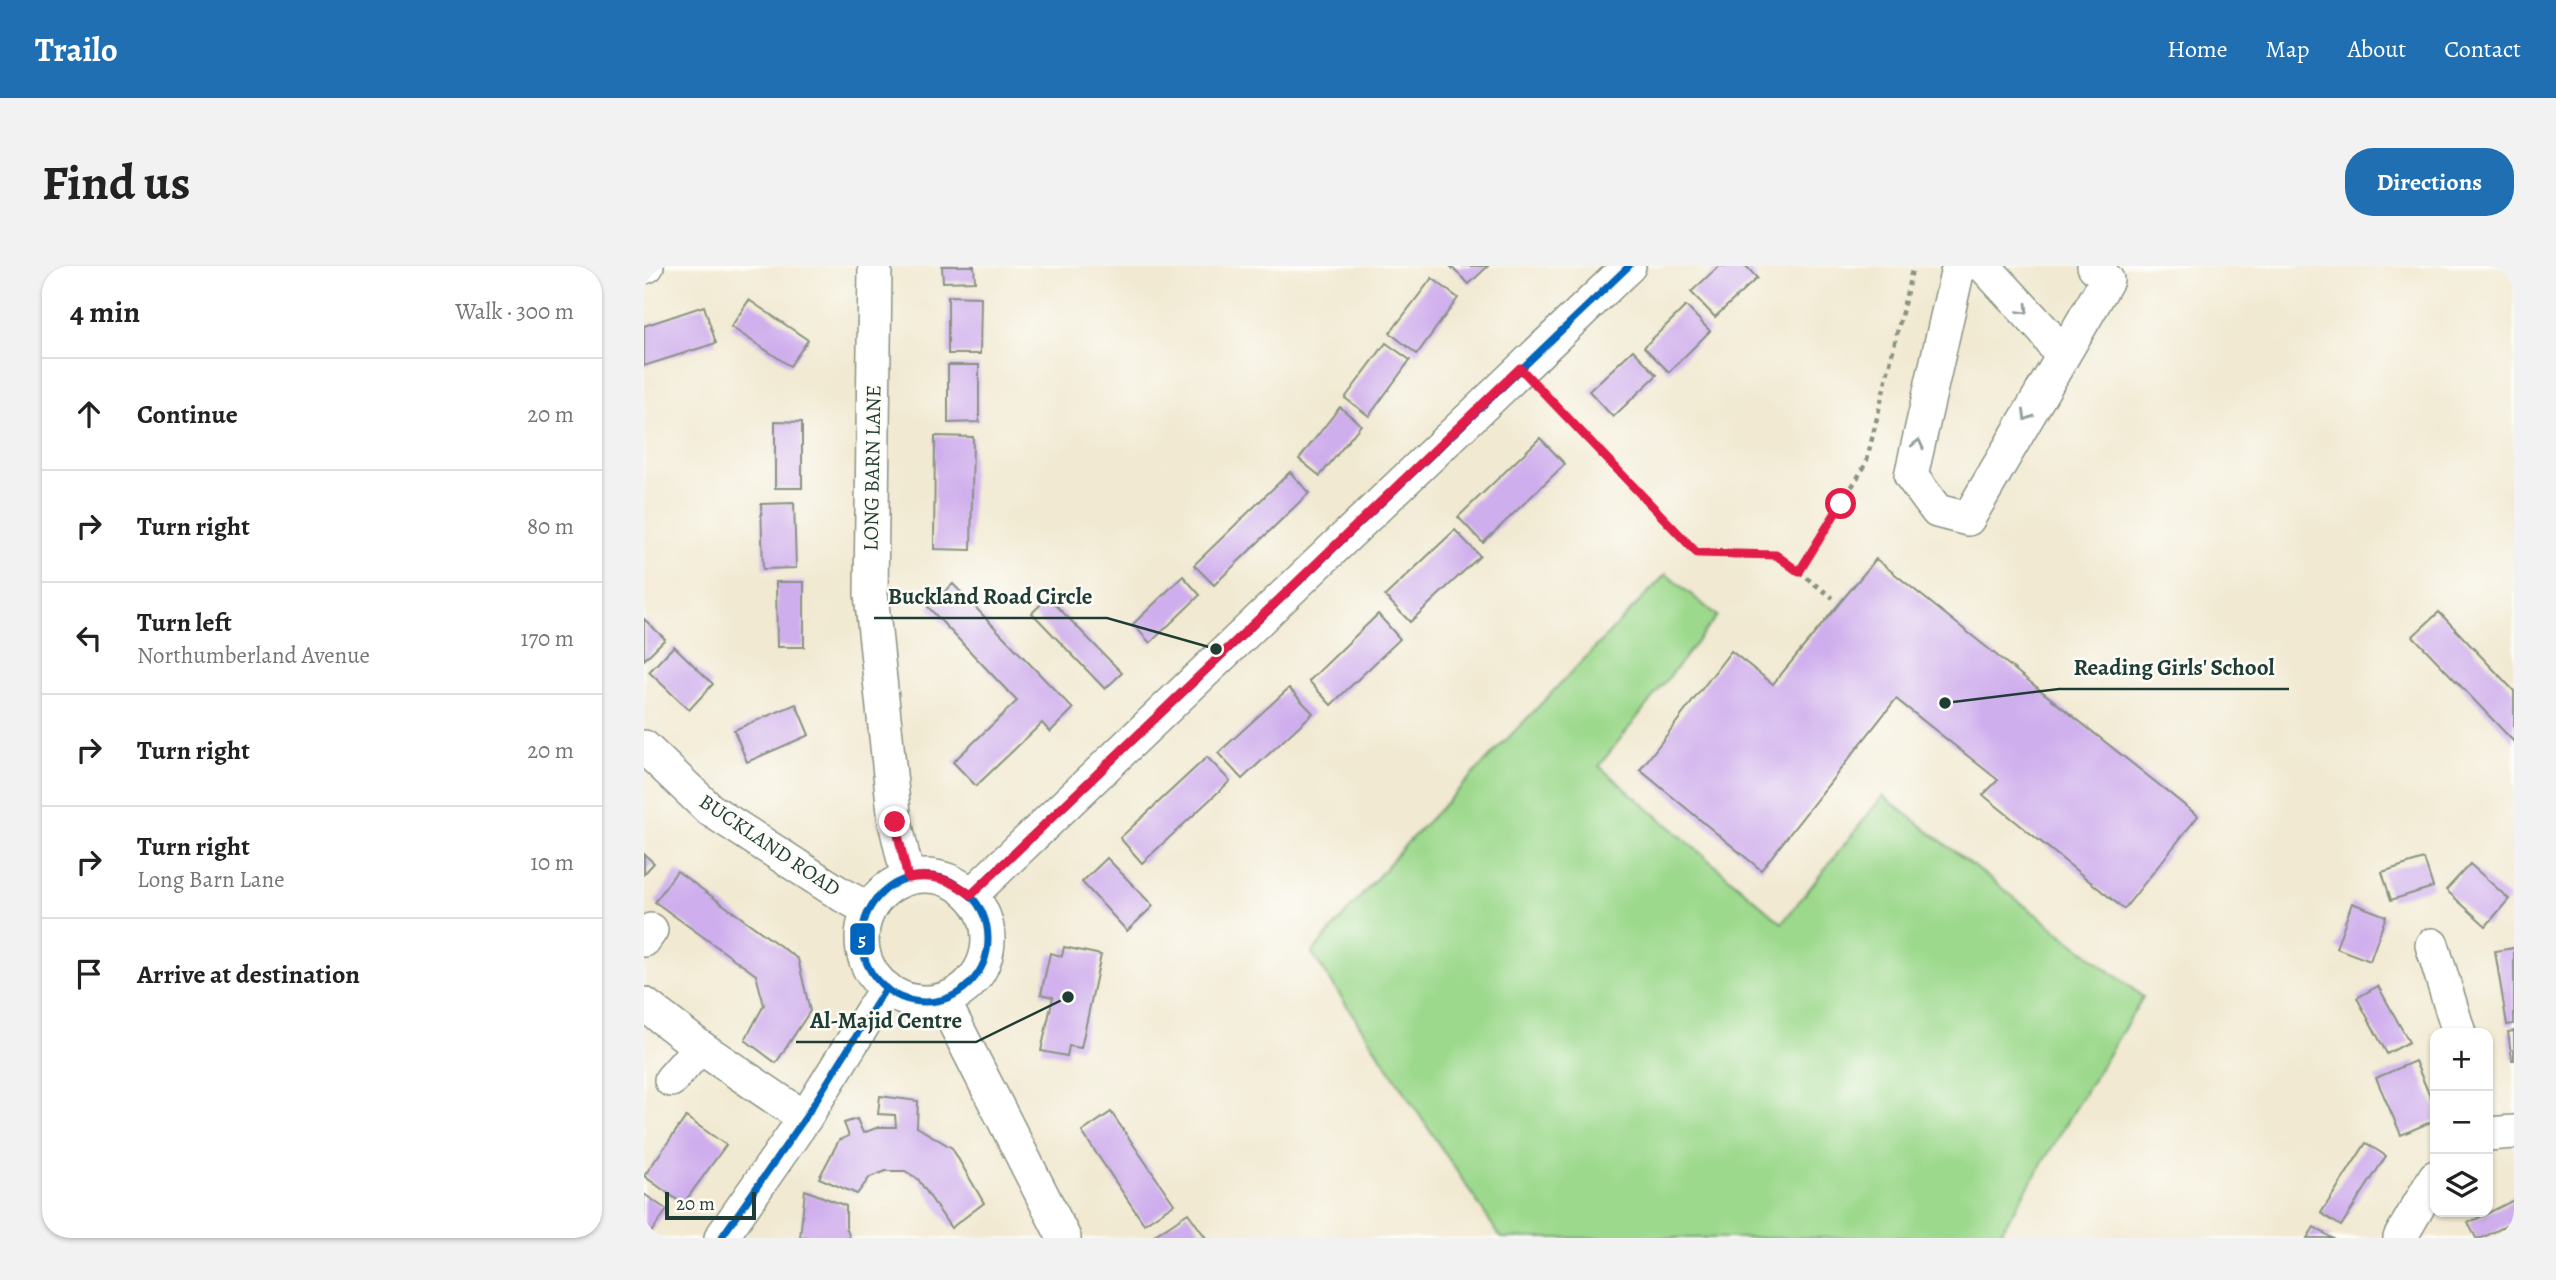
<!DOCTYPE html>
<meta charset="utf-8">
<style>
:root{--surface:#fff;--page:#f2f2f2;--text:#222;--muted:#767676;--line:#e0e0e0;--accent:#1f6fb2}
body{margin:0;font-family:Alegreya,serif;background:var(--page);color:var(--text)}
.controls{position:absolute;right:21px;bottom:21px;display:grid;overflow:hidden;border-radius:14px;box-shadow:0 2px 5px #0004}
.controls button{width:63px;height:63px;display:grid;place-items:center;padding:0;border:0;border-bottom:2px solid var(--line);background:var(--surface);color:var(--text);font:35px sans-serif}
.scale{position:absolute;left:21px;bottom:18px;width:91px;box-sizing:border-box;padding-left:7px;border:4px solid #1f3d34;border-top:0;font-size:19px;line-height:24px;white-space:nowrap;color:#1f3d34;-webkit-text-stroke:5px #fdfcf7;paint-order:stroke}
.stop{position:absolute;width:21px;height:21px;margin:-16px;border:5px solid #e11d48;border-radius:50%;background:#fff}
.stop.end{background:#e11d48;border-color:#fff;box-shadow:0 2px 7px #0008}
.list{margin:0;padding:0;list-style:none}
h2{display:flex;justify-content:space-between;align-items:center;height:91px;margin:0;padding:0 28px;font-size:30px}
h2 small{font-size:23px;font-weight:400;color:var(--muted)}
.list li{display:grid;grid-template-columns:46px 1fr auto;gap:21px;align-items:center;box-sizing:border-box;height:112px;padding:0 28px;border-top:2px solid var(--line)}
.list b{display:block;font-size:26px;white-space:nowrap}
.list p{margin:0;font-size:23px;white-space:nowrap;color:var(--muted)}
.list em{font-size:23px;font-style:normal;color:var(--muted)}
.icon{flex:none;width:38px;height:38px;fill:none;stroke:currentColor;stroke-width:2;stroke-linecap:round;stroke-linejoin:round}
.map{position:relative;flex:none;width:1870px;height:972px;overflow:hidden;border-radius:28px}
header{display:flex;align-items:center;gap:42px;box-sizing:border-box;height:98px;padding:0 35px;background:var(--accent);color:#fff}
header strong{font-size:33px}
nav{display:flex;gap:38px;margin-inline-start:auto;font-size:24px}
.intro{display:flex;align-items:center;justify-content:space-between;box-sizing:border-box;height:168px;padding:0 42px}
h1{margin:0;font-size:49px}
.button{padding:18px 32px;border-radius:28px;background:var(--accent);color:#fff;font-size:24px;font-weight:700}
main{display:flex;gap:42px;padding:0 42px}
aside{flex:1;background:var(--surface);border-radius:28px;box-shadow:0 2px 5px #0004}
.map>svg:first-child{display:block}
</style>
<header>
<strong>Trailo</strong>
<nav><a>Home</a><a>Map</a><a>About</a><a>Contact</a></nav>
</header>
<div class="intro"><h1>Find us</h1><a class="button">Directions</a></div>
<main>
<aside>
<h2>4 min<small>Walk · 300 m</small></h2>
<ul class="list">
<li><svg class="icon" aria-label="ahead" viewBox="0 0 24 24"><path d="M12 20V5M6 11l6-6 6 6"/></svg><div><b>Continue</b></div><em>20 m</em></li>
<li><svg class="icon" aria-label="right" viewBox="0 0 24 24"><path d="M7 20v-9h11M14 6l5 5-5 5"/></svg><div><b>Turn right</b></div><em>80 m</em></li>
<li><svg class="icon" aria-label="left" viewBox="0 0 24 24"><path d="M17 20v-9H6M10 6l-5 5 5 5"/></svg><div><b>Turn left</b><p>Northumberland Avenue</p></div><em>170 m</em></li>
<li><svg class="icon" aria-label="right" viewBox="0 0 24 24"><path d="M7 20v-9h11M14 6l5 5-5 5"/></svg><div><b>Turn right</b></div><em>20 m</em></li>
<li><svg class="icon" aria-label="right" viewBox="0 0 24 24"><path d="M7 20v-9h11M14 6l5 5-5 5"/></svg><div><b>Turn right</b><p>Long Barn Lane</p></div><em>10 m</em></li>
<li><svg class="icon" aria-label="arrive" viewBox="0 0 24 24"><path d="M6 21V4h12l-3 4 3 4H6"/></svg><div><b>Arrive at destination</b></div></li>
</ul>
</aside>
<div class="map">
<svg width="1870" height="972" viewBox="0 0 1870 972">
<rect width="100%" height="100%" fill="#fdfcf7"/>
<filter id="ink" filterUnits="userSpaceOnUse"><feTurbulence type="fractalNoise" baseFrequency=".0143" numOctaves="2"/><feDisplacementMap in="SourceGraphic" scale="14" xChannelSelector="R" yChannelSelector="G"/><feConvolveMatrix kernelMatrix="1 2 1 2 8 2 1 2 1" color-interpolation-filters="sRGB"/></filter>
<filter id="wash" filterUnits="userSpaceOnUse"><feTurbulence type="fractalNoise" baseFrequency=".00686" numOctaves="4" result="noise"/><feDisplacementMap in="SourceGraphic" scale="28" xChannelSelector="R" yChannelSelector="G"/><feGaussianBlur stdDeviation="1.57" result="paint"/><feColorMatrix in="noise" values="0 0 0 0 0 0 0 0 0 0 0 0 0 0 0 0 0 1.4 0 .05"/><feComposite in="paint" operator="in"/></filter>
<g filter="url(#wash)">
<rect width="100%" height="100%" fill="#f1e9d1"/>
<path fill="#9dd98d" stroke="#5e8b60" stroke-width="2" d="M1022 308 1073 350 955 500 1138 657 1239 530 1499 731 1353 972H857L668 687 763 577Z"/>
<g id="blocks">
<g fill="#cfaeed">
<path d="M298 0H330L331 15 299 16Z"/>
<path d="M806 0H844L825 18Z"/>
<path d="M1075 0H1102L1113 12 1071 51 1047 26Z"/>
<path d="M788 12 814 32 773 88 746 67Z"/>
<path d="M304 30 337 31 336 88H304Z"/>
<path d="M105 34 164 74 146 100 87 61Z"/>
<path d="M60 40 72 77 0 100V60Z"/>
<path d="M1042 40 1066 65 1025 106 1000 81Z"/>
<path d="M742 77 766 94 725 150 701 132Z"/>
<path d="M989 84 1013 109 969 151 945 125Z"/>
<path d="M304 99H335V156L304 157Z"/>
<path d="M696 141 717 159 676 210 655 193Z"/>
<path d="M131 155 158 156V222H131Z"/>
<path d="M291 170 329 171 327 284 290 283Z"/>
<path d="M896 172 921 198 839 277 814 251Z"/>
<path d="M646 206 665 227 570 319 550 299Z"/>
<path d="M150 237 152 302 119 303 117 238Z"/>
<path d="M811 264 836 290 766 356 741 330Z"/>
<path d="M1232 293 1554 550 1480 643 1339 529 1354 514 1252 433 1117 604 996 504 1087 385 1129 418Z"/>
<path d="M539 310 556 329 506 377 489 358Z"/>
<path d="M132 316H160V381H133Z"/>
<path d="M309 318 429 443 406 466 398 457 332 520 309 496 373 435 284 341Z"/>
<path d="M404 331 478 407 461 423 388 347Z"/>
<path d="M1795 346 1870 425V476L1769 370Z"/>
<path d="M734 348 756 373 687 439 665 415Z"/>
<path d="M0 353 21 373 0 394Z"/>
<path d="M30 380 69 418 45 444 5 406Z"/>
<path d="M645 422 669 447 598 513 574 487Z"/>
<path d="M152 438 165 469 103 496 90 464Z"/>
<path d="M563 491 586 515 498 597 476 572Z"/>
<path d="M0 588 10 597 0 608Z"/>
<path d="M463 592 509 640 483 665 438 616Z"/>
<path d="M1780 593 1789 621 1747 634 1738 606Z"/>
<path d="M1826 598 1865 633 1842 660 1802 624Z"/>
<path d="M33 605 154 693 166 745 132 797 101 774 120 739 112 709 11 636Z"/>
<path d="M1708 637 1742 650 1726 695 1692 682Z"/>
<path d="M420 681 457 689 437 782 425 780 423 790 397 785 409 731 397 728 406 687 418 690Z"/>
<path d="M1870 682V758L1863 759 1851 685Z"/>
<path d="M1734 720 1765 776 1743 788 1713 732Z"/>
<path d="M1870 765V794H1868L1864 766Z"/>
<path d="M1771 795 1791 842V854L1757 869 1732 812Z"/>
<path d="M236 830 274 835 273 861 308 882 340 937 307 962 274 913 261 905H242L226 911 213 928 175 912 195 874 205 870 200 857 213 853 219 867 235 861H252L251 849 234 848Z"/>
<path d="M467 846 530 938 500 958 438 866Z"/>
<path d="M42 851 82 879 39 938 0 910Z"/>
<path d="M1722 877 1742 890 1697 960 1677 947Z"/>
<path d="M161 924 202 940V961L206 972H156Z"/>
<path d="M0 928 23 944 3 972H0Z"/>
<path d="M1870 934V956L1838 972H1832L1824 957Z"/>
<path d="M544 947 562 972H512L511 969Z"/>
<path d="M1670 961 1688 972H1663Z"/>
</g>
</g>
</g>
<g filter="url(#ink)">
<use href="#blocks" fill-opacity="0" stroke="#889382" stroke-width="2"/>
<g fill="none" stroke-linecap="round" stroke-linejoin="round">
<defs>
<g id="minor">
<path d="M231 0 227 328 251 556 264 612"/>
<path d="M1318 0 1313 7 1267 210 1293 245 1324 253 1463 14 1450 0"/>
<path d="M1340 0 1401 66 1417 90"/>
<path d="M0 1 3 0"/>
<path d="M0 481 65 543 198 629 225 643"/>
<circle cx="281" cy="673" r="63"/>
<path d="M327 629 985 0"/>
<path d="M0 674 7 664"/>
<path d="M1788 679 1815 767"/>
<path d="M299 734 420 972"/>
<path d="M0 738 56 781 161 852"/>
<path d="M27 814 56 781"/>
<path d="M1844 868 1870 866"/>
<path d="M77 972 161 852 242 722"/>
<path d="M1756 972 1791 911"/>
</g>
</defs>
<use href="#minor" stroke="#889382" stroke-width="36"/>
<g stroke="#889382" stroke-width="4.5" stroke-dasharray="5 5" stroke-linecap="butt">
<path d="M899 126 1053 287 1132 289 1189 332"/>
<path d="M1155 306 1222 198 1269 0"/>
</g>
<use href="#minor" stroke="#fff" stroke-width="33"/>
<defs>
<g id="bus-1">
<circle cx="281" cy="673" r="63"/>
<path d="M327 629 985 0"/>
<path d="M77 972 161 852 242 722"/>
</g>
</defs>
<use href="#bus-1" stroke="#fdfcf7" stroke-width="12"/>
<use href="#bus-1" stroke="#0065bd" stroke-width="7"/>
</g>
<defs><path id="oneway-chevron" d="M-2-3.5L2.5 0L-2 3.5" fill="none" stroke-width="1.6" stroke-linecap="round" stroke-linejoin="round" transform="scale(1.75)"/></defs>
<g stroke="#8f9e9a">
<use href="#oneway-chevron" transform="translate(1380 44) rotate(47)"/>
<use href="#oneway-chevron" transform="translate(1383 150) rotate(120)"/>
<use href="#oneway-chevron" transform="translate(1274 178) rotate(-77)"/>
</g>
</g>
<g fill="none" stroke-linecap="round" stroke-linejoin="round" filter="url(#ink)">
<path stroke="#e11d48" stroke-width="9" d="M251 556 264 612C290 608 306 613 327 629L876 102 1053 287 1132 289 1155 306 1197 238"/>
</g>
<g text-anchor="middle" stroke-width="5" stroke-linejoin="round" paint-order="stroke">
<g font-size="21" fill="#1f3d34" stroke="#fdfcf7">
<text transform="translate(228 202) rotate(-89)" y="7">LONG BARN LANE</text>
<text transform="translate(126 579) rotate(34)" y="7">BUCKLAND ROAD</text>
</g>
</g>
<path fill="none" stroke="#1f3d34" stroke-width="2.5" d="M572 383L463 352H230M1301 437L1415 423H1645M424 731L332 776H152"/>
<g fill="#1f3d34" stroke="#fdfcf7" stroke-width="2.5">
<circle cx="572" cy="383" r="7"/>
<circle cx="1301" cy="437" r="7"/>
<circle cx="424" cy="731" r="7"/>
</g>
<g font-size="23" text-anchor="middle" font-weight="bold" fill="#1f3d34" stroke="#fdfcf7" stroke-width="5" stroke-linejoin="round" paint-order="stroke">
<text x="346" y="338">Buckland Road Circle</text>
<text x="1530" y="409">Reading Girls' School</text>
<text x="242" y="762">Al-Majid Centre</text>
</g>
<rect stroke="#fdfcf7" stroke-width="2.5" x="205" y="656" width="27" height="34" rx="7" fill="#0065bd"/>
<g font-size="19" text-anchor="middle" font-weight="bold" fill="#fff">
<text x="218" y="680">5</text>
</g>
</svg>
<div class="controls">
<button>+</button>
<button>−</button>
<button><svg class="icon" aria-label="layers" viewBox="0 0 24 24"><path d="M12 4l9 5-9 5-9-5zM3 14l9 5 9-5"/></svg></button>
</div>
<div class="scale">20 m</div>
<div class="stop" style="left:1197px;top:238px"></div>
<div class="stop end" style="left:251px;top:556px"></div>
</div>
</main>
